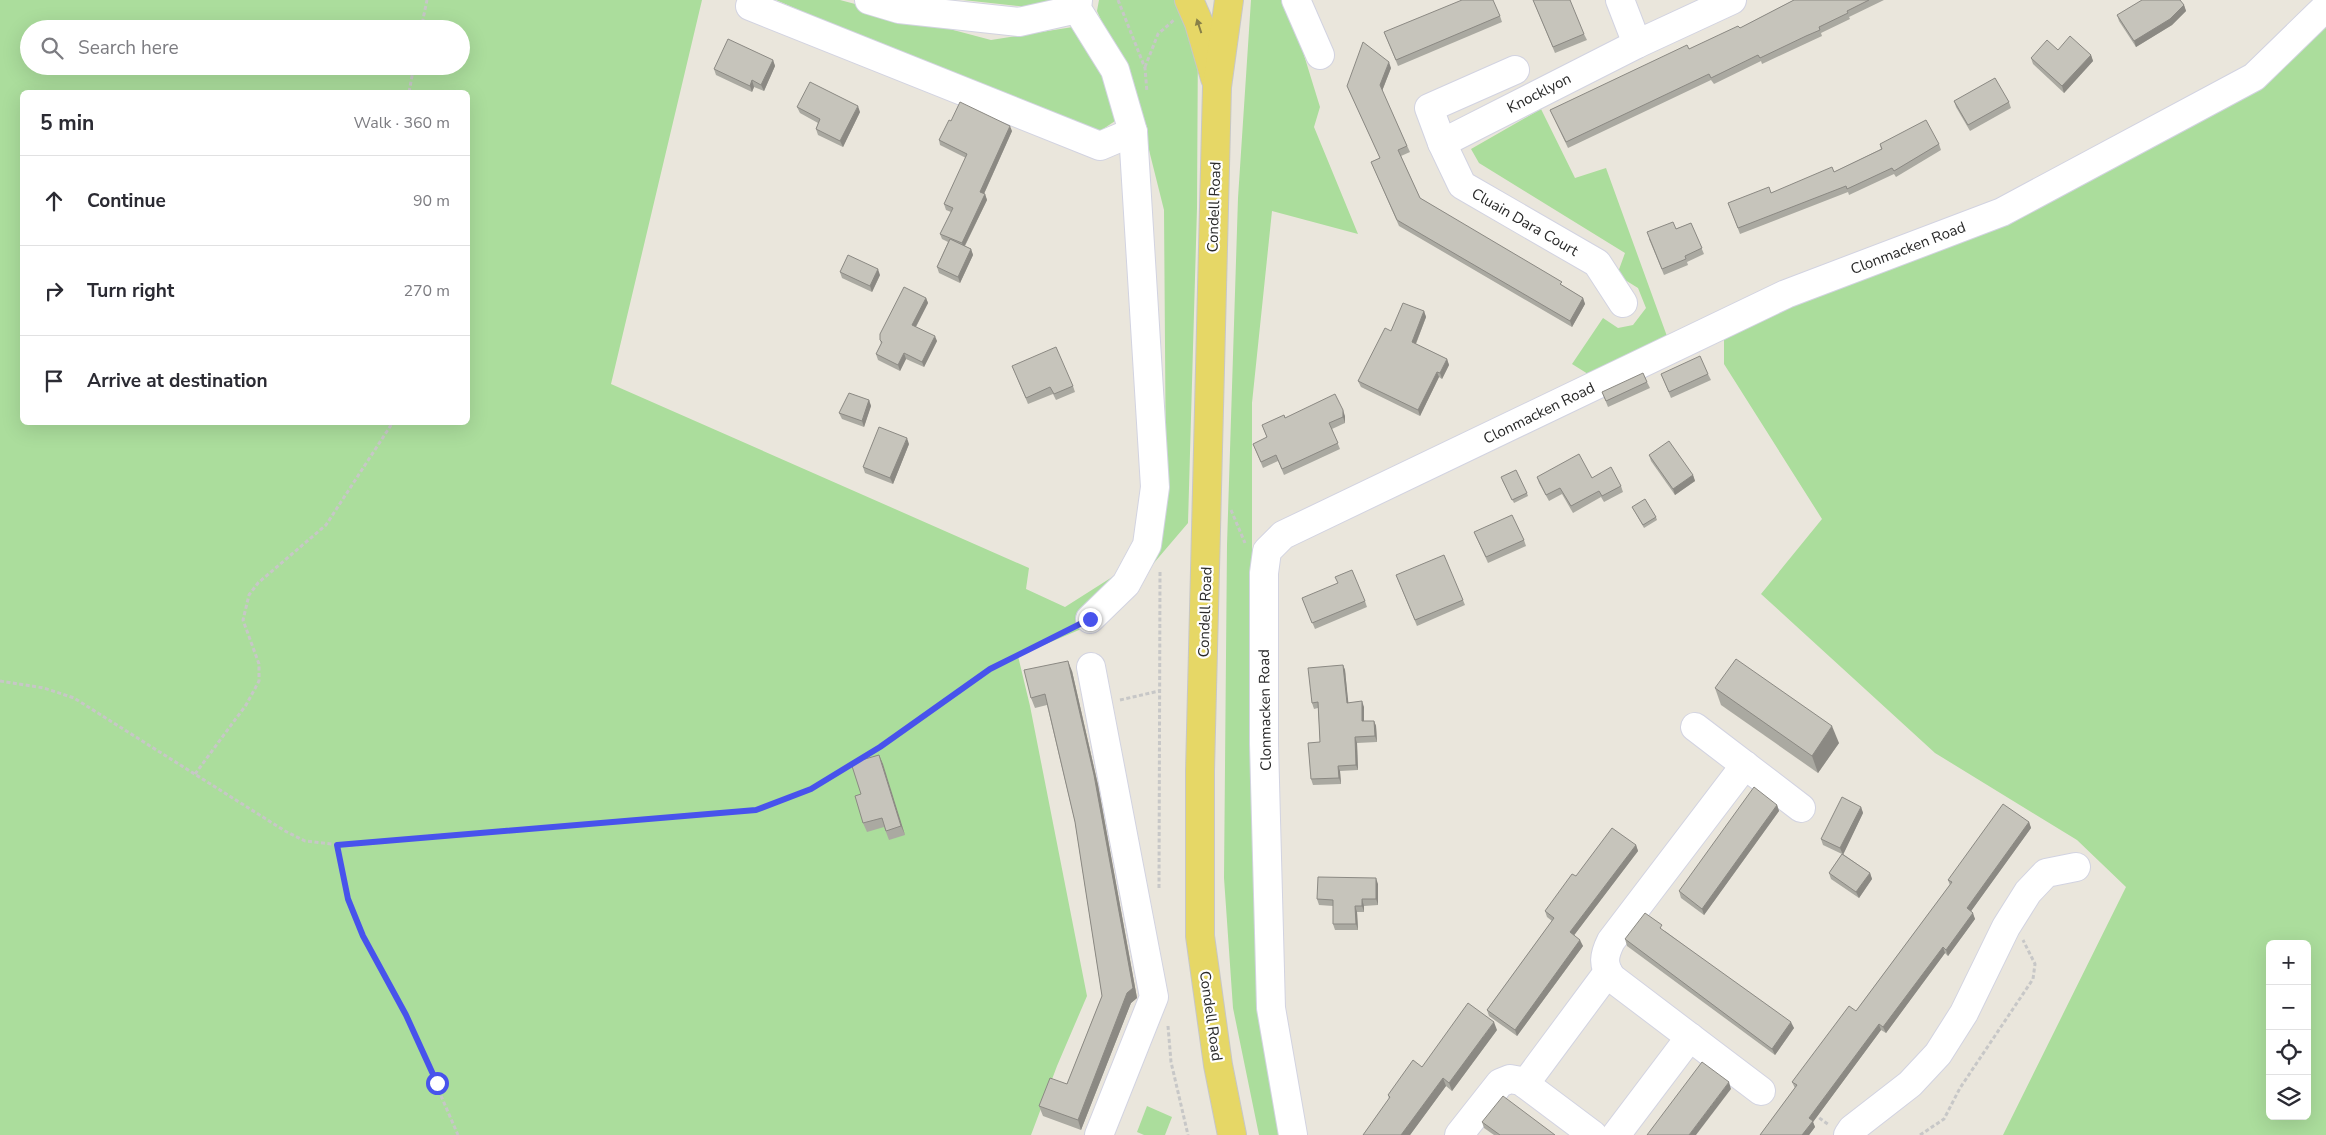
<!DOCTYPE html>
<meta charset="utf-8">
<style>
:root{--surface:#fff;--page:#f2f2f3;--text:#2b2b33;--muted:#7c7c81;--line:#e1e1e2}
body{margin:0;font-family:"Nunito Sans",sans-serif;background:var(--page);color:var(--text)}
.controls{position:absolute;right:15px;bottom:15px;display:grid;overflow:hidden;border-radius:8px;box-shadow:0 5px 20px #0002}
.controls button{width:45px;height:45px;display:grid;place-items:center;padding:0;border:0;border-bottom:1px solid var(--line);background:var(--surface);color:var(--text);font:25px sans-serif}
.stop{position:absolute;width:15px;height:15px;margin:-11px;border:4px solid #4853ec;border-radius:50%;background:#fff}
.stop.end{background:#4853ec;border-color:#fff;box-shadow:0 1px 5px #0008}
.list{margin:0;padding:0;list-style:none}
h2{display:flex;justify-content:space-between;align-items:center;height:65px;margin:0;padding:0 20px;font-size:21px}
h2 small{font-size:16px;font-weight:400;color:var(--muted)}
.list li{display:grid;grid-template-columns:32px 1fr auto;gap:15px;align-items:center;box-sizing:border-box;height:90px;padding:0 20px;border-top:1px solid var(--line)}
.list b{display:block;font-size:19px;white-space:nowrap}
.list em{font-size:16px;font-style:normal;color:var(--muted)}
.icon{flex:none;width:28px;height:28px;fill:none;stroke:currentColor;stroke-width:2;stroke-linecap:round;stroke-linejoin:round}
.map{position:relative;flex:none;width:2326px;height:1135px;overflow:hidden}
.search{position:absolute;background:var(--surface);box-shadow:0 5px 20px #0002;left:20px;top:20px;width:450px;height:55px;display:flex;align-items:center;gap:12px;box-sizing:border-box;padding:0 18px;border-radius:28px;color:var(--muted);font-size:19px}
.panel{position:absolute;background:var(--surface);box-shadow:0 5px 20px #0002;left:20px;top:90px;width:450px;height:335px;border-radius:8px}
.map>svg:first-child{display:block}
</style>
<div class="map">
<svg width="2326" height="1135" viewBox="0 0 2326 1135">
<rect width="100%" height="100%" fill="#eae6dc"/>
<g fill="#abdd9c" fill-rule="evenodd">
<path d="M0 0H702L611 384 1029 568 1026 589 1065 607 1150 553 1166 479 1164 210 1137 102 1097 11 1099 0H1181L1198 32 1197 208 1188 523 1107 618 1018 656 1030 706 1087 996 1057 1066 1031 1135H0ZM29 29H461V66H29ZM22 92H468V422H22Z"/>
<path d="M776 0H840L991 40 1073 27 1113 90 1118 119 1097 133 1057 122Z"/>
<path d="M963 0H1058L1037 8Z"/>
<path d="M1251 0H1287L1320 107 1314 127 1358 234 1272 211 1252 403V574L1289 1135H1259L1233 1008 1224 878 1227 545 1238 198Z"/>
<path d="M2326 7V1135H2003L2126 887 2077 840 1935 753 1761 594 1822 519 1724 364V336L2258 85ZM2270 944H2307V1116H2270Z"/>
<path d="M1541 109 1575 178 1606 168 1668 339 1596 379 1572 364 1603 318 1618 328 1633 325 1646 308 1638 288 1617 275 1625 253 1479 163 1471 149Z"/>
<path d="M1147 1106 1172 1117 1165 1135H1144L1137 1132Z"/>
</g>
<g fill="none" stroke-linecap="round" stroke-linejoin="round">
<defs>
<g id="minor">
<path d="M869 0 899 9 1019 22 1077 9"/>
<path d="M1078 0 1077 9 1115 70 1133 132 1155 487 1147 545 1126 584 1090 619"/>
<path d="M1296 0 1320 55"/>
<path d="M1620 0 1637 44"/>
<path d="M750 6 1100 146 1133 132"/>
<path d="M1515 70 1429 108 1442 143 1462 185 1597 263 1623 303"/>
<path d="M1442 143 1637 44 1732 0"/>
<path d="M1091 667 1154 997 1099 1135"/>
<path d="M1695 727 1801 808"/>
<path d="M1745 765 1611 941C1604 955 1602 965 1612 978L1761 1091"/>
<path d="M1525 1084 1608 972"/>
<path d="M1293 1135 1271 1008 1264 744V573L1267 551 1283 535 1786 294 2002 212 2254 77 2326 7"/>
<path d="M1459 1135 1500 1083 1510 1079 1521 1081 1593 1135"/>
<path d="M1616 1135 1690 1037"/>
<path d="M1848 1135 1852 1129 1910 1084 1938 1054 1964 1013 2006 927 2028 892 2046 873 2076 867"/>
</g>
<g id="major">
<path d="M1189 0 1199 23 1215 78"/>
<path d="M1229 0 1217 87 1200 771V936L1218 1065 1232 1135"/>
</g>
</defs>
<use href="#minor" stroke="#d2d3e1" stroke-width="30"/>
<use href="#major" stroke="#c7c7c7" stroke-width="30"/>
<g stroke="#c7c7c7" stroke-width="3" stroke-dasharray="4 2.5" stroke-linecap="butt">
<path d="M1118 0 1145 68 1147 92"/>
<path d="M421 29 427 0"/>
<path d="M1145 67 1158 34 1174 20"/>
<path d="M409 92 414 66"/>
<path d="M1231 510 1245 543"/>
<path d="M0 681 44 688 74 698 285 831 305 841 349 846 428 836 756 810 811 789 880 747 990 669 1070 630"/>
<path d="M1120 700 1159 691"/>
<path d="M195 774 246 705 259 681V664L243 620 249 595 258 583 326 525 393 422"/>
<path d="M337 845 348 899 363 936 406 1015 458 1135"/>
<path d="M1159 888 1160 572"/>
<path d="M1168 1026 1171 1062 1188 1135"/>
<path d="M1814 1114 1829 1125"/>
<path d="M1920 1135 1944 1119 1960 1088 2033 979 2035 964 2023 940"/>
</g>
<use href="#minor" stroke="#fff" stroke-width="28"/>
<use href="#major" stroke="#e6d766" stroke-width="28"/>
</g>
<g fill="#aaa9a1">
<path d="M1533 0 1584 34 1587 40 1555 53Z"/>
<path d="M1794 0H1884L1849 17 1850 19 1821 33 1822 36 1762 64 1761 61 1714 84 1711 80 1568 148 1550 110 1740 28Z"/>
<path d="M2184 5 2186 11 2172 25 2136 47 2119 21 2117 15Z"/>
<path d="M1500 16 1502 22 1398 66 1384 32Z"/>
<path d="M2058 50 2091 55 2093 61 2064 93 2033 64 2031 58Z"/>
<path d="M773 60 775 66 764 91 754 87 752 92 716 75 714 69Z"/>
<path d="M1391 68 1382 91 1410 152 1401 156 1420 198 1583 298 1585 304 1572 327 1399 226 1371 162 1380 158 1347 86Z"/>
<path d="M1954 101 2009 102 2011 108 1970 131 1956 107Z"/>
<path d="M797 107 860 112 843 147 818 135 816 129 818 123 800 113Z"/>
<path d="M951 121 1012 131 984 194H985L987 200 965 246 971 249 973 255 960 283 939 273 937 267 948 242 942 239 940 234 951 212 946 210 944 204 966 158 940 145 939 140Z"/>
<path d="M1880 144H1939L1941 150 1896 177 1894 174 1849 195 1848 192 1740 234 1728 203 1771 193 1834 172 1881 149Z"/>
<path d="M1691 223 1704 254 1687 262 1688 265 1664 275 1649 239Z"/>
<path d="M840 272 880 275 872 292 842 278Z"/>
<path d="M926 298 928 303 916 327 937 341 924 367 906 359 900 371 878 360 876 354 881 344 880 340Z"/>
<path d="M1424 311 1426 317 1416 344 1447 359 1449 365 1442 379 1439 377 1420 416 1361 387 1358 381 1391 331Z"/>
<path d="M1012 366 1073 386 1075 392 1056 400 1053 394 1028 404Z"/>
<path d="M1661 374H1708L1711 380 1671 398Z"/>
<path d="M1647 382 1650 388 1608 407 1602 392Z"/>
<path d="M869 400 871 406 864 427 842 419 839 413Z"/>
<path d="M1345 416V423L1332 429 1340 449 1284 475 1278 461 1263 468 1253 444 1267 438 1262 425 1285 418Z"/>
<path d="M909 444 893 484 865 473 863 467Z"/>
<path d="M1649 455 1693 475 1695 481 1675 495 1651 461Z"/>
<path d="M1537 477 1592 478 1621 486 1623 492 1604 502 1601 497 1573 513 1562 494 1549 501 1539 483Z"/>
<path d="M1502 480 1527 493 1528 496 1514 503Z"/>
<path d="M1632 507 1656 517 1657 520 1644 528Z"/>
<path d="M1474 532 1524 540 1526 546 1488 563Z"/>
<path d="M1396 575 1463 600 1465 605 1417 626Z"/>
<path d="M1302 598 1365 601 1367 607 1315 629Z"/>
<path d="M1343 665 1345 670 1348 703 1364 707V721H1374L1376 726 1377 742 1357 743 1358 770 1340 771 1341 784 1313 785 1311 779 1320 742 1318 708 1314 709 1312 703Z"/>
<path d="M1072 671 1098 785 1137 998 1131 1003 1081 1130 1043 1116 1039 1106 1067 1084 1102 996 1075 822 1047 705 1035 708 1031 698Z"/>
<path d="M1715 688 1839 743 1818 773 1721 705Z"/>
<path d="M879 755 905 835 889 840 884 827 867 832 863 823 861 794Z"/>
<path d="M1777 805 1779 811 1704 915 1681 898 1679 891Z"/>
<path d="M1861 807 1863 813 1843 854 1870 873 1872 879 1859 898 1831 879 1829 873 1842 854 1823 845 1821 839Z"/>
<path d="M2029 822 2031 828 1971 911 1975 919 1948 956 1945 953 1886 1033 1881 1030 1813 1122 1815 1127 1809 1135H1760L1795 1088 1792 1082 1856 1011 1950 885 1948 880Z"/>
<path d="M1636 845 1638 851 1574 935 1583 946 1517 1036 1489 1016 1487 1010 1552 921 1547 917 1545 911 1576 876Z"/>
<path d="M1378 884V905L1364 906V912H1357L1358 930H1335L1333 924V906L1319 905 1317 899Z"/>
<path d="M1665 931 1794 1028 1775 1055 1627 946 1625 939Z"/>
<path d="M1497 1030 1452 1091 1446 1086 1410 1135H1363L1389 1099 1388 1095 1422 1067Z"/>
<path d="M1482 1122 1555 1135H1494L1484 1128Z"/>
</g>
<g fill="#8b8983">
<path d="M2184 5 2186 11 2172 25 2136 47 2134 41Z"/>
<path d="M2091 55 2093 61 2064 93 2062 86Z"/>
<path d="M773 60 775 66 764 91 761 85Z"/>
<path d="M1389 62 1391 68 1382 91 1380 85Z"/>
<path d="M752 80 754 87 752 92 750 86Z"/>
<path d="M858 106 860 112 843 147 840 141Z"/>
<path d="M1010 126 1012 131 982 198 980 192Z"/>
<path d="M985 194 987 200 963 249 962 243Z"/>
<path d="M971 249 973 255 960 283 958 277Z"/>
<path d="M878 269 880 275 872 292 870 286Z"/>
<path d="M926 298 928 303 914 330 912 325Z"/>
<path d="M1583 298 1585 304 1572 327 1570 321Z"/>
<path d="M1424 311 1426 317 1414 348 1412 342Z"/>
<path d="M935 336 937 341 924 367 922 362Z"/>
<path d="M904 353 906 359 900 371 898 365Z"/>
<path d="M1447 359 1449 365 1442 379 1440 373Z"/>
<path d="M1437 372 1439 377 1420 416 1418 410Z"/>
<path d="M869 400 871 406 864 427 862 421Z"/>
<path d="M1343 410 1345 416V423L1343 417Z"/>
<path d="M907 438 909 444 893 484 890 478Z"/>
<path d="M1693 475 1695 481 1675 495 1673 489Z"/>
<path d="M1068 661 1072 671 1098 785 1137 998 1131 1003 1081 1130 1078 1120 1127 993Z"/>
<path d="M1343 665 1345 670 1349 709 1347 703Z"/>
<path d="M1362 701 1364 707V727L1362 721Z"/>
<path d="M1374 721 1376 726 1377 742 1375 736Z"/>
<path d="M1832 726 1839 743 1818 773 1812 756Z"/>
<path d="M1355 737 1357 743 1358 770 1356 765Z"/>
<path d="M879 755 883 764 905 835 901 826Z"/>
<path d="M1338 766 1340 771 1341 784 1339 778Z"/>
<path d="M1777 805 1779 811 1704 915 1702 909Z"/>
<path d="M1861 807 1863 813 1843 855 1840 848Z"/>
<path d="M2029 822 2031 828 1969 914 1967 908Z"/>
<path d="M1636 845 1638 851 1572 938 1570 932Z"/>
<path d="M1870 873 1872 879 1859 898 1856 892Z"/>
<path d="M1376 878 1378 884V905L1376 899Z"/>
<path d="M1362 899 1364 906V912L1362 906Z"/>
<path d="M1355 906 1357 912 1358 930 1356 924Z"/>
<path d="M1973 913 1975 919 1948 956 1946 950Z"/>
<path d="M1580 940 1583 946 1517 1036 1515 1030Z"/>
<path d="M1943 947 1945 953 1886 1033 1883 1027Z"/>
<path d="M1494 1022 1497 1030 1452 1091 1449 1083Z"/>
<path d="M1791 1022 1794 1028 1775 1055 1772 1049Z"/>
<path d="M1879 1024 1881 1030 1813 1122 1815 1127 1809 1135H1802L1809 1118Z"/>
<path d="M1443 1078 1446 1086 1410 1135H1401Z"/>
<path d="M1729 1082 1731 1089 1696 1135H1689Z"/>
</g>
<g fill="#c6c4bb" stroke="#8b8983">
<path d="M1462 0H1493L1500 16 1396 60 1384 32Z"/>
<path d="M1533 0H1570L1584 34 1553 47Z"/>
<path d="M1794 0H1869L1847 11 1848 13 1819 27 1820 30 1806 36 1760 58 1758 55 1711 78 1709 74 1566 142 1550 110 1687 45 1689 49 1738 26 1740 28Z"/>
<path d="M2142 0H2180L2184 5 2170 19 2134 41 2117 15Z"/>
<path d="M2070 36 2091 55 2062 86 2031 58 2047 40 2058 50Z"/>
<path d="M728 39 773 60 761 85 752 80 750 86 714 69Z"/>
<path d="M1363 42 1389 62 1380 85 1407 146 1398 150 1420 198 1562 282 1560 284 1583 298 1570 321 1397 220 1371 162 1380 158 1347 86Z"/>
<path d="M1995 78 2009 102 1968 125 1954 101Z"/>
<path d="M810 82 858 106 840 141 816 129 820 119 797 107Z"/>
<path d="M960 102 1010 126 980 192 985 194 962 243 940 234 953 208 944 204 967 154 939 140 949 120 951 121Z"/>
<path d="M1926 120 1939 144 1894 171 1892 168 1847 189 1846 186 1738 228 1728 203 1769 187 1771 193 1832 167 1834 172 1882 149 1880 144Z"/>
<path d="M1673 222 1676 229 1691 223 1702 248 1685 256 1686 259 1662 269 1647 232Z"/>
<path d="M950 239 971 249 958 277 937 267Z"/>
<path d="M848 255 878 269 870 286 840 272Z"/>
<path d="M904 287 926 298 912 325 935 336 922 362 904 353 898 365 876 354 882 342 880 340V334Z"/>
<path d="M1403 303 1424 311 1412 342 1447 359 1440 373 1437 372 1418 410 1358 381 1385 328 1391 331Z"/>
<path d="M1056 347 1073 386 1054 394 1050 387 1026 398 1012 366Z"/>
<path d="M1700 356 1708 374 1669 392 1661 374Z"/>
<path d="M1643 373 1647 382 1606 401 1602 392Z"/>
<path d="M849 393 869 400 862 421 839 413Z"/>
<path d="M1335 394 1343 410V417L1329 423 1338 443 1282 469 1276 455 1261 462 1253 444 1267 437 1262 425 1284 415 1285 418Z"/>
<path d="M879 427 907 438 890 478 863 467Z"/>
<path d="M1669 441 1693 475 1673 489 1649 455Z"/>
<path d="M1579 454 1592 478 1611 467 1621 486 1602 496 1599 491 1571 506 1560 488 1546 495 1537 477Z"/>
<path d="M1516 470 1527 493 1512 500 1501 477Z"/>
<path d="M1645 499 1656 517 1643 525 1632 507Z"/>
<path d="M1512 515 1524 540 1486 557 1474 532Z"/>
<path d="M1444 555 1463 600 1415 620 1396 575Z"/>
<path d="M1352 570 1365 601 1312 623 1302 598 1338 583 1335 577Z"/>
<path d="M1736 659 1832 726 1812 756 1715 688Z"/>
<path d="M1068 661 1094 775 1133 988 1127 993 1078 1120 1039 1106 1050 1078 1067 1084 1102 996 1075 822 1045 694 1031 698 1024 670Z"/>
<path d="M1343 665 1347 703 1362 701V721H1374L1375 736 1355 737 1356 765 1338 766 1339 778 1311 779 1308 743 1320 742 1318 702 1312 703 1308 668Z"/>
<path d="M879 755 901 826 886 831 882 818 863 823 855 796 861 794 851 763Z"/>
<path d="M1754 787 1777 805 1702 909 1679 891Z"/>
<path d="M1842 797 1861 807 1840 848 1821 839Z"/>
<path d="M2003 804 2029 822 1967 908 1973 913 1946 950 1943 947 1883 1027 1879 1024 1809 1118 1813 1121 1802 1135H1760L1797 1085 1792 1082 1849 1006 1856 1011 1952 882 1948 880Z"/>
<path d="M1612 828 1636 845 1570 932 1580 940 1515 1030 1487 1010 1554 918 1545 911 1572 874 1576 876Z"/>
<path d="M1842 854 1870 873 1856 892 1829 873Z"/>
<path d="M1318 877 1376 878V899H1362V906H1355L1356 924H1333V900L1317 899Z"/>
<path d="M1645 913 1662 925 1660 928 1791 1022 1772 1049 1625 939Z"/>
<path d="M1468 1003 1494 1022 1449 1083 1443 1078 1401 1135H1363L1390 1097 1388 1095 1413 1060 1422 1067Z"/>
<path d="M1702 1062 1729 1082 1689 1135H1647Z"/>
<path d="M1503 1096 1555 1135H1500L1482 1122Z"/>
</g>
<defs><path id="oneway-solid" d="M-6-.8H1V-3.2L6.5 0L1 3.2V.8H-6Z" transform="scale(1.25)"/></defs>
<use fill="#888048" href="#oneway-solid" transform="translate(1199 26) rotate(-108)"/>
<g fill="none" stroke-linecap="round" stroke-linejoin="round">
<path stroke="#4853ec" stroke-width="6" d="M437 1083 406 1015 363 936 348 899 337 845 756 810 811 789 880 747 990 669 1090 619"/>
</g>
<g text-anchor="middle" stroke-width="4.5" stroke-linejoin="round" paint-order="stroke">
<g font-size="15" fill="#292929" stroke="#fff">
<text transform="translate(1539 93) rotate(-27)" y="5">Knocklyon</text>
<text transform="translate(1214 207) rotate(-88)" y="5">Condell Road</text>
<text transform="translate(1525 222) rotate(30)" y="5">Cluain Dara Court</text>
<text transform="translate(1908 248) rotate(-21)" y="5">Clonmacken Road</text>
<text transform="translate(1539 413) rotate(-26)" y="5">Clonmacken Road</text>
<text transform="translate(1205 612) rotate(-88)" y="5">Condell Road</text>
<text transform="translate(1265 710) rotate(-91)" y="5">Clonmacken Road</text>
<text transform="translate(1211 1016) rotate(82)" y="5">Condell Road</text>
</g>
</g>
</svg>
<div class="controls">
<button>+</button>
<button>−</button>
<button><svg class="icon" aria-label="locate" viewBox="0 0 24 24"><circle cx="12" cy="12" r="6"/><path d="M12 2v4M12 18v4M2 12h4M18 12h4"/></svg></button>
<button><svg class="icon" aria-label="layers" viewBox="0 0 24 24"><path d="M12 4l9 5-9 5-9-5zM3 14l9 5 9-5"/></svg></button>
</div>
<div class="stop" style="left:437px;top:1083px"></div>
<div class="stop end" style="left:1090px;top:619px"></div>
<div class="search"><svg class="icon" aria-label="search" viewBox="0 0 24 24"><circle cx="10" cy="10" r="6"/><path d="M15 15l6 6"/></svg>Search here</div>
<section class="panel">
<h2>5 min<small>Walk · 360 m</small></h2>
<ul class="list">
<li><svg class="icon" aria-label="ahead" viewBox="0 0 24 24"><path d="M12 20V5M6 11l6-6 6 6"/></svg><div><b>Continue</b></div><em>90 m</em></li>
<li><svg class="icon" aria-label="right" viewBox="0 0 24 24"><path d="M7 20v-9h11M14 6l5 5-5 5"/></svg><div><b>Turn right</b></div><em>270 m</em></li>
<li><svg class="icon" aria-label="arrive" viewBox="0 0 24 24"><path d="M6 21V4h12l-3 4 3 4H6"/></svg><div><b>Arrive at destination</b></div></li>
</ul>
</section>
</div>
